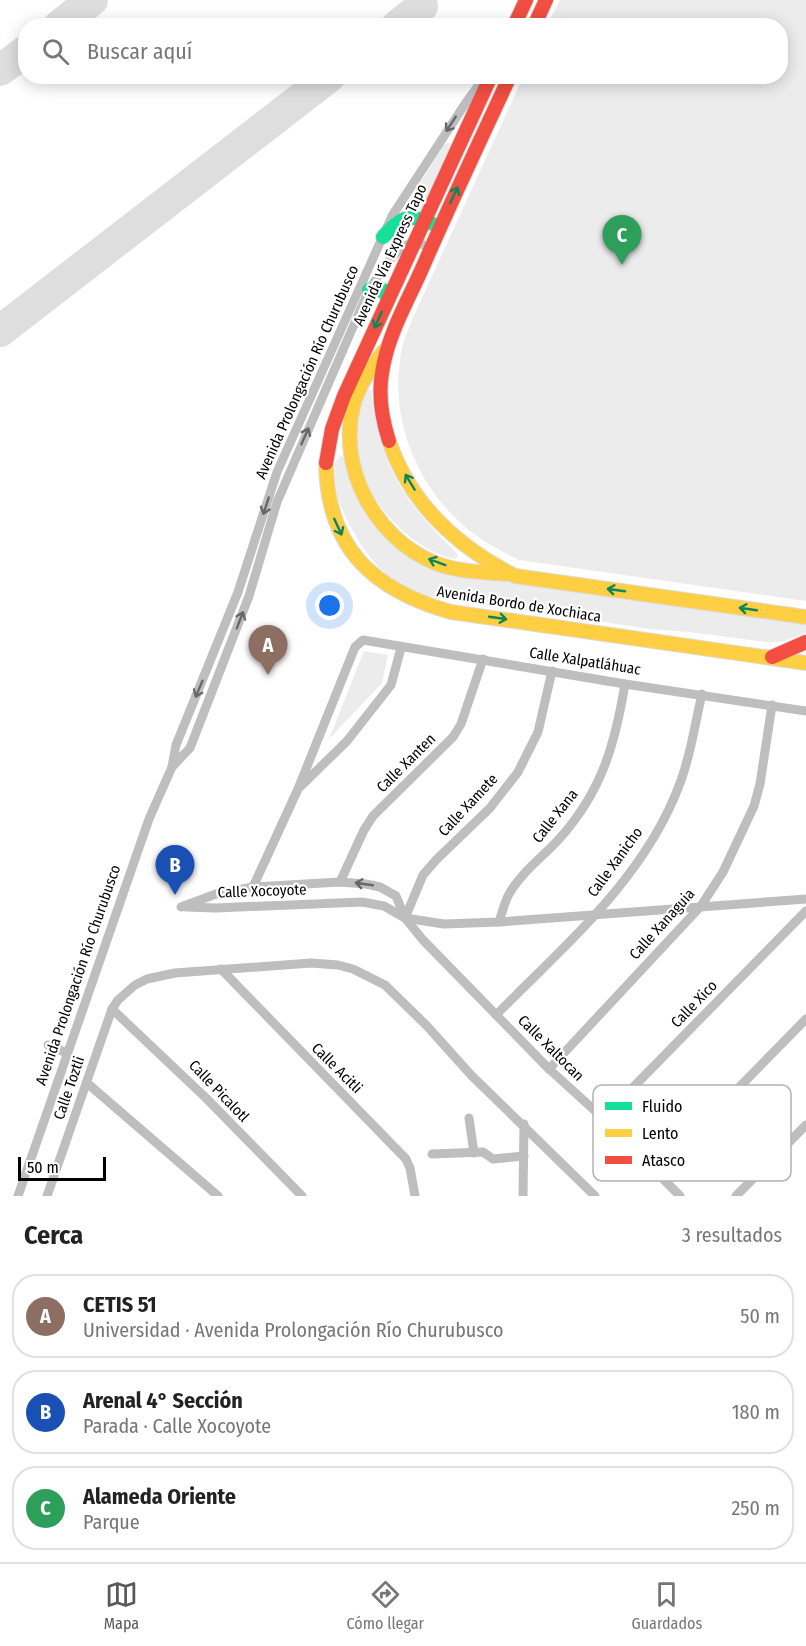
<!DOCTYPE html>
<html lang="es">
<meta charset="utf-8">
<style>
:root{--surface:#fff;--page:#f6f6f6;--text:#222;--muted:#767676;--line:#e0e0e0;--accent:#595959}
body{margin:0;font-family:"Fira Sans Condensed",sans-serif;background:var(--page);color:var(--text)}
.scale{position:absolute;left:18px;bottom:15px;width:88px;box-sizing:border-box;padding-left:6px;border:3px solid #000;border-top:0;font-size:16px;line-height:21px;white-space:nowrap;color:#000;-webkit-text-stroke:4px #fff;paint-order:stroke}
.you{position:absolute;left:330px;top:606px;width:21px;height:21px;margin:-15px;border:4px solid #fff;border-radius:50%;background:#1a73e8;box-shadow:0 0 0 9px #1a73e833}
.badge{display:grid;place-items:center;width:39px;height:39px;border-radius:50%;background:var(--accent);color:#fff;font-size:20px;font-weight:700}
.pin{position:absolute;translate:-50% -50px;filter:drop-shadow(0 2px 3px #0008)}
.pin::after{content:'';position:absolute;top:32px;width:21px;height:18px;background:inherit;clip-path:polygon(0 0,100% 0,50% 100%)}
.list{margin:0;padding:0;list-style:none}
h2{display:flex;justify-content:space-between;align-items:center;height:78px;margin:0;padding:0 24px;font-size:26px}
h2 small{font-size:20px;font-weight:400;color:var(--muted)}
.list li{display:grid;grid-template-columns:39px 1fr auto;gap:18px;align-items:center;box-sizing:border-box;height:84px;margin:0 12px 12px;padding:0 12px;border:2px solid var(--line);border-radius:24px}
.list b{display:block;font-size:22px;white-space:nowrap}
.list p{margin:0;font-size:20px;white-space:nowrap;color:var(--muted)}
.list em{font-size:20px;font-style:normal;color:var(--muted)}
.icon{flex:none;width:33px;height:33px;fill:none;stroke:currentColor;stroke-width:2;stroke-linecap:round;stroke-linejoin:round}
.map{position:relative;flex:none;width:806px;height:1196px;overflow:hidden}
.search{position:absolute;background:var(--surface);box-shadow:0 3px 15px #0003;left:18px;right:18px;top:18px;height:66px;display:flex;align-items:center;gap:15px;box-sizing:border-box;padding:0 21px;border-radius:24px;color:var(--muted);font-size:22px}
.sheet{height:366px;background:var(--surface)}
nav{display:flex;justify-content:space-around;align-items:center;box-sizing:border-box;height:84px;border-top:2px solid var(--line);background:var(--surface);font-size:16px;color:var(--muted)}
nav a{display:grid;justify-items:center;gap:3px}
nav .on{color:var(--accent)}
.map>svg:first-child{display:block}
</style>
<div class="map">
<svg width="806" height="1196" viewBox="0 0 806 1196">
<rect width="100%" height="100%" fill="#fff"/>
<g fill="#ececec">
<path d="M560 0H806V601L519 560C505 553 491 546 478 537 426 500 393 435 399 370 400 363 400 355 402 348 404 339 408 330 411 322L523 77 780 76V26L547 25Z"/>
<path d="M448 142 452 144 421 210H403L444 145Z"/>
<path d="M368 387 371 390C373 402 374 415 377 427 389 480 417 515 456 552L458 557 455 559C413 552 361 497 357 454 355 426 358 413 368 387Z"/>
<path d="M340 456 344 457C351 469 351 485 357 498 378 545 410 555 453 574L806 624V633L781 642H766L689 632 650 629 422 595C386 580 367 559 350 525 345 515 340 506 337 495 335 484 335 473 335 462Z"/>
<path d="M364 651 388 655 382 683 329 739Z"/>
</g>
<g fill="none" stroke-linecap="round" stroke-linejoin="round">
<g stroke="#dedede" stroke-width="32">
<path d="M59 26 92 0"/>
<path d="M397 26 422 6"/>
<path d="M0 70 26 51"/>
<path d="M0 331 330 76"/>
</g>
<defs>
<g id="fast">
<path d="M383 237C400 219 406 212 431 223"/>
<path d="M369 290H383L388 298"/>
</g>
<g id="slow">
<path d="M384 351C371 368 358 386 353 407 338 469 375 537 433 562 456 572 482 572 506 574"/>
<path d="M389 441C410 504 458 547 515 576L806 617"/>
<path d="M326 463C327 548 373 590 451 612L806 663"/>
</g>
<g id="jam">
<path d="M514 26 526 0"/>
<path d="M534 26 546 0"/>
<path d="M389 441C382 419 378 396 382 373 387 337 406 304 421 271 449 206 480 141 510 76"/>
<path d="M326 463 332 429 344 396 491 76"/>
<path d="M772 657 806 642"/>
</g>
</defs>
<use href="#fast" stroke="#dbdbdb" stroke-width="16"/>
<use href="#slow" stroke="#dbdbdb" stroke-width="16"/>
<use href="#jam" stroke="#dbdbdb" stroke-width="16"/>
<g stroke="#bebebe" stroke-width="9">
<path d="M172 767 190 748 249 596 277 502 369 290C381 271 393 250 415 241L430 248"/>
<path d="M301 786 347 741 391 685 401 648"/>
<path d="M340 882 364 830 373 816 453 737 461 724 483 659"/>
<path d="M253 887 298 789 355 647 363 640 625 684 806 711"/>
<path d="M181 907 216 894 253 887 340 882 366 884 380 887 396 896 405 918 423 940 549 1069 603 1118 680 1196"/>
<path d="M186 907 216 908 362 902 384 906 405 918 444 924 499 922 806 899"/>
<path d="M405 918 423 875 436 860 490 808 518 772 538 732 552 671"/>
<path d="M499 922C502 913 504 904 508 896 520 873 543 857 560 838 602 791 615 744 625 684"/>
<path d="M221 969 406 1159 410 1168 415 1196"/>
<path d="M112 1009 206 1098 302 1196"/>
<path d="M496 1015C564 946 646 877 680 783 691 755 695 723 702 694"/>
<path d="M48 1045 67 1053"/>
<path d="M549 1069 701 906 723 872 754 806 760 784 772 705"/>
<path d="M87 1083 218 1196"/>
<path d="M469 1118 474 1153"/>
<path d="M603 1118 806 911"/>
<path d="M432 1154 483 1152 493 1159 524 1156"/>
<path d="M656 1172 806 1019"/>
<path d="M18 1196 149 819 172 767 176 745 238 592 277 472 392 216 465 104 484 78"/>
<path d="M47 1196 112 1009 118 1000 135 985 147 979 175 973 311 963 338 965 353 969 385 985 427 1026 471 1075 595 1196"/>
<path d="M523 1196 524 1124"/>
<path d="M736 1196 806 1125"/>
</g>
<use href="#fast" stroke="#16e098" stroke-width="14"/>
<use href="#slow" stroke="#ffcf43" stroke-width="14"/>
<use href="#jam" stroke="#f24e42" stroke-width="14"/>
</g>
<defs><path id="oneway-shaft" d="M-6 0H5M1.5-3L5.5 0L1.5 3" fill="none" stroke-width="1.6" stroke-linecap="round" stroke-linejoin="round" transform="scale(1.5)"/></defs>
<g stroke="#686868">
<use href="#oneway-shaft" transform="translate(451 124) rotate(123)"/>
<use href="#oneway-shaft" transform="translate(305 436) rotate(-66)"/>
<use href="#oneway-shaft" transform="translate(266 506) rotate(108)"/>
<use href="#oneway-shaft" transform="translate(240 620) rotate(-69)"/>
<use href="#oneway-shaft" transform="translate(199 689) rotate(113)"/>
<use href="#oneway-shaft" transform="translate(364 884) rotate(-172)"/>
</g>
<g stroke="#0d865b">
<use href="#oneway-shaft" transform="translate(454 195) rotate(-65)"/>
<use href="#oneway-shaft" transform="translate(378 320) rotate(114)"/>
<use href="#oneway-shaft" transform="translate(410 482) rotate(-121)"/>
<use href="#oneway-shaft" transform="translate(338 527) rotate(65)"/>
<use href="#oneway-shaft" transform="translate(437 562) rotate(-160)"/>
<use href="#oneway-shaft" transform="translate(616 590) rotate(-172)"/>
<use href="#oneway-shaft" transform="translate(748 609) rotate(-172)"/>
<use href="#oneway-shaft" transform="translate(498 618) rotate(8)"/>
</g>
<g text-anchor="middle" stroke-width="4.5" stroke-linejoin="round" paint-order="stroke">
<g font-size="15" fill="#000" stroke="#fff">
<text transform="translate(390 255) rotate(-65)" y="5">Avenida Vía Express Tapo</text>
<text transform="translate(307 372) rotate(-66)" y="5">Avenida Prolongación Río Churubusco</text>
<text transform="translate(519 604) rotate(9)" y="5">Avenida Bordo de Xochiaca</text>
<text transform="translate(585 661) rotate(9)" y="5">Calle Xalpatláhuac</text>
<text transform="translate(406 763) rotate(-45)" y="5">Calle Xanten</text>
<text transform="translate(468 805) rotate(-47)" y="5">Calle Xamete</text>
<text transform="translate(555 816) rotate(-52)" y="5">Calle Xana</text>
<text transform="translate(615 862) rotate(-54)" y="5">Calle Xanicho</text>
<text transform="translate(262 891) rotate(-2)" y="5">Calle Xocoyote</text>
<text transform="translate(662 924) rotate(-48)" y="5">Calle Xanaguia</text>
<text transform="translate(78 975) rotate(-71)" y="5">Avenida Prolongación Río Churubusco</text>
<text transform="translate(694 1004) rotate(-46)" y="5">Calle Xico</text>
<text transform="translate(551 1048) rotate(45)" y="5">Calle Xaltocan</text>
<text transform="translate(337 1068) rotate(45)" y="5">Calle Acitli</text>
<text transform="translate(69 1088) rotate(-71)" y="5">Calle Toztli</text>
<text transform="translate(219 1091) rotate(46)" y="5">Calle Picalotl</text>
</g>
</g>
<rect x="593" y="1085" width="198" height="96" rx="9" fill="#fff" stroke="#b2b2b2" stroke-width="1.5"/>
<rect x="605" y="1102" width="27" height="8" fill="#16e098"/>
<rect x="605" y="1129" width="27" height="8" fill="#ffcf43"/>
<rect x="605" y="1156" width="27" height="8" fill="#f24e42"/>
<g font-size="16" fill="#000">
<text x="642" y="1112">Fluido</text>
<text x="642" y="1139">Lento</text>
<text x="642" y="1166">Atasco</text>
</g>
</svg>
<div class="scale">50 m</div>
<div class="you"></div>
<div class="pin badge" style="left:268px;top:675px;background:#8d6e63">A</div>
<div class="pin badge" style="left:175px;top:895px;background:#1a4fb4">B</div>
<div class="pin badge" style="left:622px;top:265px;background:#2e9e5b">C</div>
<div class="search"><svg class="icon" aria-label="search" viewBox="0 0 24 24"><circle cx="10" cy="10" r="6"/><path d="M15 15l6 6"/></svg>Buscar aquí</div>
</div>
<section class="sheet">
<h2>Cerca<small>3 resultados</small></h2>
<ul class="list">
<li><span class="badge" style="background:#8d6e63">A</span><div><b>CETIS 51</b><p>Universidad · Avenida Prolongación Río Churubusco</p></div><em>50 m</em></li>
<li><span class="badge" style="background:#1a4fb4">B</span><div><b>Arenal 4° Sección</b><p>Parada · Calle Xocoyote</p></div><em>180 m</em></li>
<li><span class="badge" style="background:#2e9e5b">C</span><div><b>Alameda Oriente</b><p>Parque</p></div><em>250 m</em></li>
</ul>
</section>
<nav>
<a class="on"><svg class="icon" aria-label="map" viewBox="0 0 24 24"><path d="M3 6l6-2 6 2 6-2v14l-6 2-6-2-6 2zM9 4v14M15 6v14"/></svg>Mapa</a>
<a><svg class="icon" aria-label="directions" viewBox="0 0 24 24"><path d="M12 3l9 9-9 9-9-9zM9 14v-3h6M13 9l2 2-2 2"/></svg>Cómo llegar</a>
<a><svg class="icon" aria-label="saved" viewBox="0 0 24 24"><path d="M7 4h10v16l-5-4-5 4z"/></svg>Guardados</a>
</nav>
